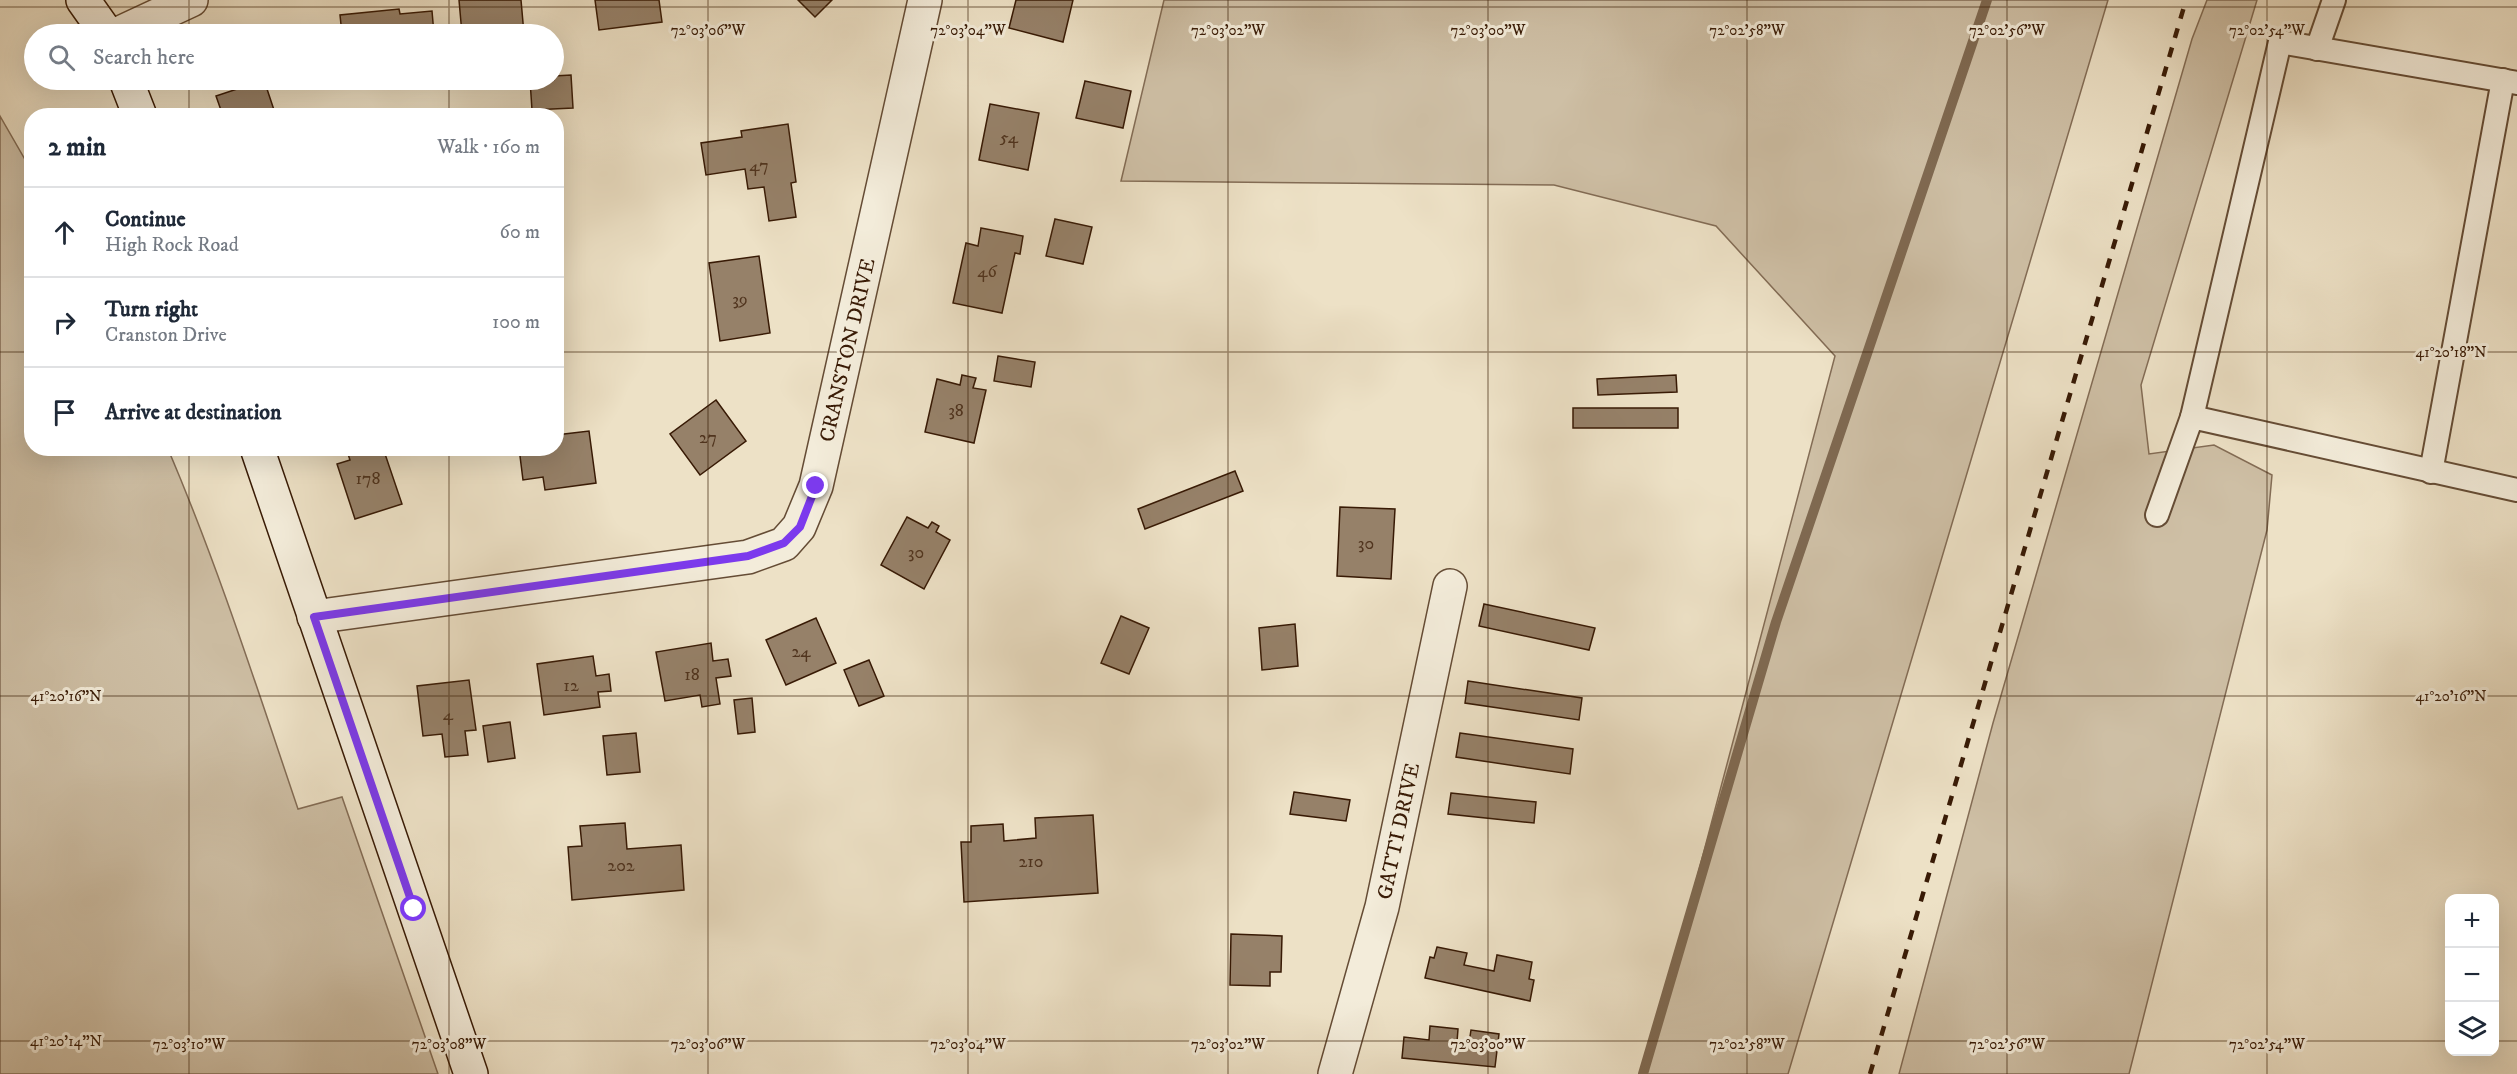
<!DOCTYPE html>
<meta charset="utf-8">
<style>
:root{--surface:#fff;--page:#f6f6f7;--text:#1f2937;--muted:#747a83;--line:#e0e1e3}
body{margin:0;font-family:"IM FELL DW Pica",serif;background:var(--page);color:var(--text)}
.controls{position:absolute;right:18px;bottom:18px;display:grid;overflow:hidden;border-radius:12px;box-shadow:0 6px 24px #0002}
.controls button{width:54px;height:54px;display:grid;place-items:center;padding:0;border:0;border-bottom:2px solid var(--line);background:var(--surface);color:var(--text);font:30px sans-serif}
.stop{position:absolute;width:18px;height:18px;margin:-14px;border:4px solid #7c3aed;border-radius:50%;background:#fff}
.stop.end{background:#7c3aed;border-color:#fff;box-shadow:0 2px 6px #0008}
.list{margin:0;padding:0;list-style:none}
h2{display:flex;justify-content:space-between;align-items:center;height:78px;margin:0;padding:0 24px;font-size:26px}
h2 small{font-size:20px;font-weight:400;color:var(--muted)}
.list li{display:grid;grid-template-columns:39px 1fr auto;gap:18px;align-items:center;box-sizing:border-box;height:90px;padding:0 24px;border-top:2px solid var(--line)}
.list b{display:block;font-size:22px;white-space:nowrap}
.list p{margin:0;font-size:20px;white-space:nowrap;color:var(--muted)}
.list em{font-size:20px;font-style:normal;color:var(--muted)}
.icon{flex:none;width:33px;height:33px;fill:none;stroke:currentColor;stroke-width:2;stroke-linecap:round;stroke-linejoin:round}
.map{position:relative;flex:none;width:2517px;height:1074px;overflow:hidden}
.search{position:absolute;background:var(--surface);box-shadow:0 6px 24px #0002;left:24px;top:24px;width:540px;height:66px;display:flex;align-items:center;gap:15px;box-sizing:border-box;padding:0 21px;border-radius:33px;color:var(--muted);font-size:22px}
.panel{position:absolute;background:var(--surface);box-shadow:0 6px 24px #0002;left:24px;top:108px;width:540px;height:348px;border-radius:24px}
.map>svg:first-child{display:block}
</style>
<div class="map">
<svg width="2517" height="1074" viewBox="0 0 2517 1074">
<rect width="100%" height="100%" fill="#ede1c6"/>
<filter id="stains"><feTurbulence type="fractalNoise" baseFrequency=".00333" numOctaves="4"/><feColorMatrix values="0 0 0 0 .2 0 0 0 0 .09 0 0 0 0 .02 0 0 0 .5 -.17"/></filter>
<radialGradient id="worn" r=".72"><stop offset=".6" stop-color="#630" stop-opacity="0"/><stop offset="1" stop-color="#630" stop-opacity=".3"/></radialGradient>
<g fill="#cebfa5" stroke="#836c55" stroke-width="1.5">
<path d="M1164 0H2108L1788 1074H1645L1835 356 1716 226 1554 185 1121 181Z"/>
<path d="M2207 0H2257L2141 385 2149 454 2214 445 2272 475 2267 530 2129 1074H1899L1993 723 2192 39Z"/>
<path d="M0 116 31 170 32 448 168 449C218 566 257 688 298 809L342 797 438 1074H0Z"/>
</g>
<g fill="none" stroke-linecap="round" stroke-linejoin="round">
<path stroke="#7f6951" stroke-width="10" d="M1643 1074 1776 622 1987 0"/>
</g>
<g fill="#968169" stroke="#381a05" stroke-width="1.5">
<path d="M459 0H521L524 34H462Z"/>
<path d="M595 0H659L662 22 599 30Z"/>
<path d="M798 0H832L815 17Z"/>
<path d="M1016 0H1073L1063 42 1009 28Z"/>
<path d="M399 9 400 14 432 11 434 34H342L340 15Z"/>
<path d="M571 75 573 108 532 110 530 80H554V76Z"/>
<path d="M264 80 276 116H223L216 96Z"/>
<path d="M1085 81 1131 91 1123 128 1076 118Z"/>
<path d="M990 104 1039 113 1028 170 979 160Z"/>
<path d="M788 124 796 182 791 183 796 217 769 221 764 187 748 189 745 169 706 175 701 143 742 137 741 131Z"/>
<path d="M1055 219 1092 227 1083 264 1046 256Z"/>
<path d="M981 228 1023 236 1020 254 1015 253 1002 313 953 303 966 243 978 246Z"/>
<path d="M759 256 770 333 720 341 709 263Z"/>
<path d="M998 356 1035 362 1031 387 994 381Z"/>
<path d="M962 375 976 378 973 388 986 390 974 443 925 432 937 379 960 385Z"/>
<path d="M1676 375 1677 392 1598 395 1597 379Z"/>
<path d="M716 400 746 441 700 475 670 434Z"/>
<rect x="1573" y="408" width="105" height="20"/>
<path d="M589 431 596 483 545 490 543 477 523 480 519 448H556V435Z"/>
<path d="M346 448H383L402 504 355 519 337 464 350 460Z"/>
<path d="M1235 471 1243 491 1145 529 1138 509Z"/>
<path d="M1340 507 1395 509 1391 579 1337 576Z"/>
<path d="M907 517 928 528 932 522 939 526 936 532 950 540 924 589 881 565Z"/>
<path d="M1484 604 1595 628 1589 650 1479 626Z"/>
<path d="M1121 616 1149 628 1129 674 1101 663Z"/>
<path d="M816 618 836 663 786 685 766 640Z"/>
<path d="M1295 624 1298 666 1262 670 1259 628Z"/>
<path d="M711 643 713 661 728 659 731 676 716 678 720 704 702 707 700 695 665 701 656 652Z"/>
<path d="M593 656 596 676 609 674 611 691 598 692 600 707 544 715 537 664Z"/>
<path d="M869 660 884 696 859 706 844 670Z"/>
<path d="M469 680 476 730 465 731 468 755 445 757 442 734 423 736 417 686Z"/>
<path d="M1468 681 1582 698 1579 720 1465 703Z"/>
<path d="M752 698 755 732 738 734 734 700Z"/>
<path d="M510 722 515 758 488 762 483 726Z"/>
<path d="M636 733 640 772 607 775 603 736Z"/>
<path d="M1460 733 1573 749 1570 774 1456 757Z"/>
<path d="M1294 792 1350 800 1346 821 1290 814Z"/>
<path d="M1451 793 1536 802 1534 823 1448 814Z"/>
<path d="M1093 815 1098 893 964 902 961 842H971V826L1003 824 1004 841 1036 838 1035 818Z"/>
<path d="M625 823 627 849 681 845 684 890 572 900 568 847 582 846 580 826Z"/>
<path d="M1231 934 1282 936 1281 972H1270V986L1230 985Z"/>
<path d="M1437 947 1467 953 1464 965 1494 971 1497 955 1532 962 1529 979 1534 980 1530 1001 1425 978 1430 957 1434 958Z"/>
<path d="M1430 1026 1458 1029 1457 1042 1469 1043 1471 1030 1499 1034 1495 1067 1402 1058 1404 1037 1429 1040Z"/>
</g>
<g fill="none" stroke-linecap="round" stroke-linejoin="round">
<defs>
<g id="service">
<path d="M2317 49 2334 0"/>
<path d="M2192 417 2280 42 2517 83"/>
<path d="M2431 472 2503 80"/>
<path d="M2157 515 2192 417 2517 490"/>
</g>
<g id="minor">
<path d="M118 34 191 0"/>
<path d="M314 617 748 557 784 544 799 527 816 486 925 0"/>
<path d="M1335 1074 1382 907 1450 586"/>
</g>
<g id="secondary">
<path d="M83 0 107 34"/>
<path d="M126 80 140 116"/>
<path d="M257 448 471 1074"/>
</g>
</defs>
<use href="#service" stroke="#654c35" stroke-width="26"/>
<use href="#minor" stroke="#654c35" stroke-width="36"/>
<use href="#secondary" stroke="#381a05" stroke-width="36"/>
<use href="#service" stroke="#f3ecda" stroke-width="22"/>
<use href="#minor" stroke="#f3ecda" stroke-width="33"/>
<use href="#secondary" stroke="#f3ecda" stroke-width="33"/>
<path stroke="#381a05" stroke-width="4.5" stroke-dasharray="10 10" stroke-linecap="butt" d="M1870 1074 2186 0"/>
</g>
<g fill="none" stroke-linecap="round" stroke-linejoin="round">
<path stroke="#7c3aed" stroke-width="8" d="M414 909 314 617 748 556 784 543 800 527 816 486"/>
</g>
<path fill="none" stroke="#381a05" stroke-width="1.5" stroke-opacity="0.45" d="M189 0V34M449 0V34M708 0V1074M968 0V1074M1228 0V1074M1488 0V1074M1747 0V1074M2007 0V1074M2267 0V1074M0 7H2517M189 80V116M449 80V116M0 352H32M556 352H2517M189 448V1074M449 448V1074M0 696H2517M0 1041H2450M2494 1041H2517"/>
<g text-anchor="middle" stroke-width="6" stroke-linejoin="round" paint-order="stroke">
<g font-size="18" fill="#50341e">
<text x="1009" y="143">54</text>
<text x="759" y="171">47</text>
<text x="987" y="277">46</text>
<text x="740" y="305">39</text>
<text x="956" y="416">38</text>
<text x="708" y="443">27</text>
<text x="368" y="484">178</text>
<text x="1366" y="549">30</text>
<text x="916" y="558">30</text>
<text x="801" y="657">24</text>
<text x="692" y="680">18</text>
<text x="571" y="691">12</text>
<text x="448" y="720">4</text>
<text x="1031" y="867">210</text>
<text x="621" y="871">202</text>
</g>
<g font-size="21" fill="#381a05" stroke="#f3ecda">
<text transform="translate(847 350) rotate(-77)" y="7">CRANSTON DRIVE</text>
<text transform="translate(1398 831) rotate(-78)" y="7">GATTI DRIVE</text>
</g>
</g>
<g font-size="15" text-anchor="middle" fill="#381a05" stroke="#f3ecda" stroke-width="6" stroke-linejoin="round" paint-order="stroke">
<text x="708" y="35">72°03'06"W</text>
<text x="968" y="35">72°03'04"W</text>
<text x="1228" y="35">72°03'02"W</text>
<text x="1488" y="35">72°03'00"W</text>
<text x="1747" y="35">72°02'58"W</text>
<text x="2007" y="35">72°02'56"W</text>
<text x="2267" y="35">72°02'54"W</text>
<text x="2451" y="357">41°20'18"N</text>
<text x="66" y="701">41°20'16"N</text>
<text x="2451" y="701">41°20'16"N</text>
<text x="66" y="1046">41°20'14"N</text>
<text x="189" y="1049">72°03'10"W</text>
<text x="449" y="1049">72°03'08"W</text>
<text x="708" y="1049">72°03'06"W</text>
<text x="968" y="1049">72°03'04"W</text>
<text x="1228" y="1049">72°03'02"W</text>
<text x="1488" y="1049">72°03'00"W</text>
<text x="1747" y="1049">72°02'58"W</text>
<text x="2007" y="1049">72°02'56"W</text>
<text x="2267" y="1049">72°02'54"W</text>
</g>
<rect width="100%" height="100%" filter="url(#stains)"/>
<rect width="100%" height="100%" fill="url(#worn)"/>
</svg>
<div class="controls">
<button>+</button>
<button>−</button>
<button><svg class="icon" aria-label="layers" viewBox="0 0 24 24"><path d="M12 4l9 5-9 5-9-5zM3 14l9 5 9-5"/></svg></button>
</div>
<div class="stop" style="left:414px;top:909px"></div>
<div class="stop end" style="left:816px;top:486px"></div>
<div class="search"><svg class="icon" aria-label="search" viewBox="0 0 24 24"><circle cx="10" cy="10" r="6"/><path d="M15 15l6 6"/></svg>Search here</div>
<section class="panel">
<h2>2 min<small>Walk · 160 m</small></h2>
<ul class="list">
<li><svg class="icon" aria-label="ahead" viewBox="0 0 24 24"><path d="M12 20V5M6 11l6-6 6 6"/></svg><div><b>Continue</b><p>High Rock Road</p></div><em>60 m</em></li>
<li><svg class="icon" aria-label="right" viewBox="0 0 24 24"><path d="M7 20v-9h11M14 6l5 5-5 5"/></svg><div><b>Turn right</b><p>Cranston Drive</p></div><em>100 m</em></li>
<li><svg class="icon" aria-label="arrive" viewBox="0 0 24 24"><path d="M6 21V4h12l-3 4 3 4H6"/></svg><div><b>Arrive at destination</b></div></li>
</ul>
</section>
</div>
